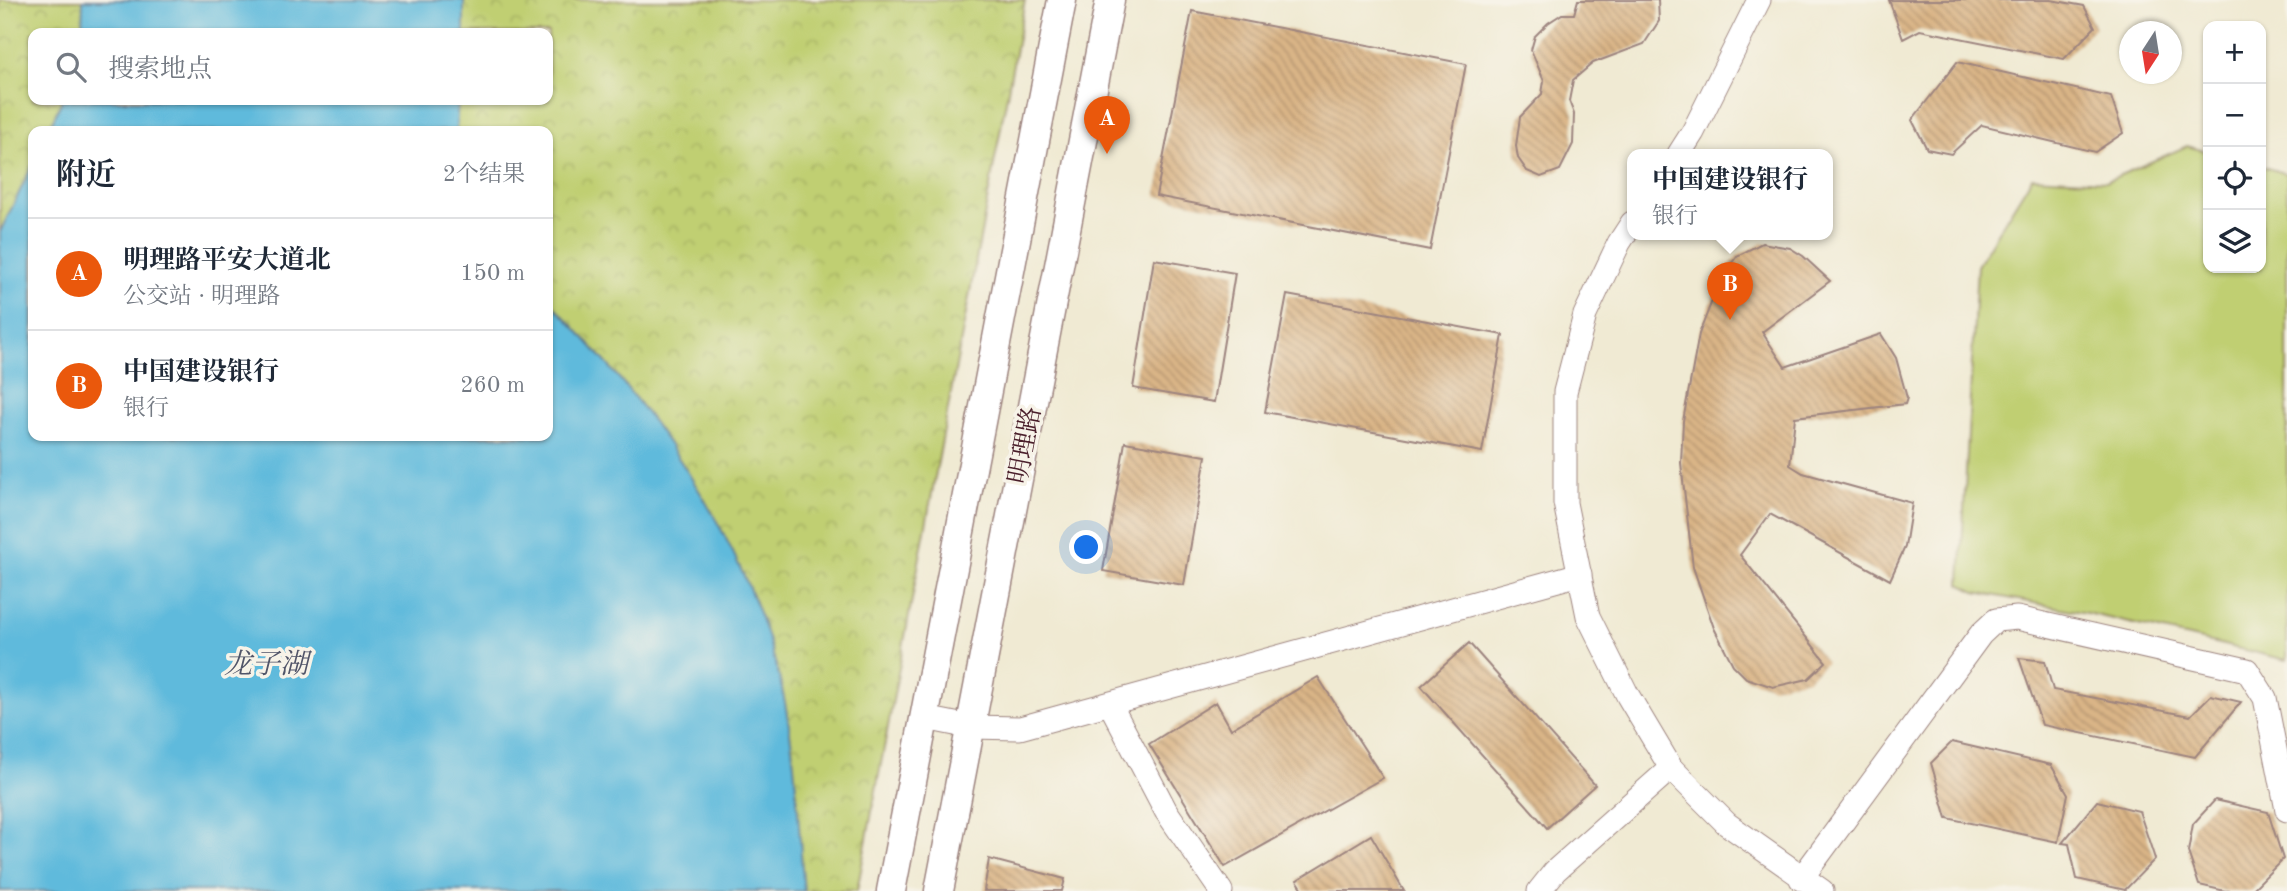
<!DOCTYPE html>
<html lang="zh">
<meta charset="utf-8">
<style>
:root{--surface:#fff;--page:#f6f6f7;--text:#1f2937;--muted:#747a83;--line:#e0e1e3;--accent:#ea580c}
body{margin:0;font-family:"Old Standard TT","Noto Serif SC",serif;background:var(--page);color:var(--text)}
.controls{position:absolute;right:21px;top:21px;display:grid;overflow:hidden;border-radius:14px;box-shadow:0 2px 5px #0004}
.controls button{width:63px;height:63px;display:grid;place-items:center;padding:0;border:0;border-bottom:2px solid var(--line);background:var(--surface);color:var(--text);font:35px sans-serif}
.compass{position:absolute;left:2119px;top:21px;width:63px;height:63px;border-radius:50%;background:var(--surface);box-shadow:0 2px 5px #0004;rotate:192deg}
.you{position:absolute;left:1087px;top:548px;width:24px;height:24px;margin:-18px;border:5px solid #fff;border-radius:50%;background:#1a73e8;box-shadow:0 0 0 10px #1a73e833}
.badge{display:grid;place-items:center;width:46px;height:46px;border-radius:50%;background:var(--accent);color:#fff;font-size:23px;font-weight:700}
.pin{position:absolute;translate:-50% -58px;filter:drop-shadow(0 2px 4px #0008)}
.pin::after{content:'';position:absolute;top:37px;width:24px;height:21px;background:inherit;clip-path:polygon(0 0,100% 0,50% 100%)}
.popup{position:absolute;left:1627px;top:149px;width:206px;height:91px;box-sizing:border-box;display:grid;place-content:center;border-radius:14px;background:var(--surface);filter:drop-shadow(0 2px 5px #0005);font-size:23px;white-space:nowrap;color:var(--muted)}
.popup b{font-size:26px;color:var(--text)}
.popup::after{content:'';position:absolute;left:50%;top:100%;margin-left:-14px;border:14px solid transparent;border-top-color:var(--surface)}
.list{margin:0;padding:0;list-style:none}
h2{display:flex;justify-content:space-between;align-items:center;height:91px;margin:0;padding:0 28px;font-size:30px}
h2 small{font-size:23px;font-weight:400;color:var(--muted)}
.list li{display:grid;grid-template-columns:46px 1fr auto;gap:21px;align-items:center;box-sizing:border-box;height:112px;padding:0 28px;border-top:2px solid var(--line)}
.list b{display:block;font-size:26px;white-space:nowrap}
.list p{margin:0;font-size:23px;white-space:nowrap;color:var(--muted)}
.list em{font-size:23px;font-style:normal;color:var(--muted)}
.icon{flex:none;width:38px;height:38px;fill:none;stroke:currentColor;stroke-width:2;stroke-linecap:round;stroke-linejoin:round}
.map{position:relative;flex:none;width:2287px;height:891px;overflow:hidden}
.search{position:absolute;background:var(--surface);box-shadow:0 2px 5px #0004;left:28px;top:28px;width:525px;height:77px;display:flex;align-items:center;gap:18px;box-sizing:border-box;padding:0 24px;border-radius:14px;color:var(--muted);font-size:26px}
.panel{position:absolute;background:var(--surface);box-shadow:0 2px 5px #0004;left:28px;top:126px;width:525px;height:315px;border-radius:14px}
.map>svg:first-child{display:block}
</style>
<div class="map">
<svg width="2287" height="891" viewBox="0 0 2287 891">
<defs>
<pattern id="park-crowns" width="20" height="18" patternUnits="userSpaceOnUse" patternTransform="scale(1.75)"><rect width="20" height="18" fill="#c0cf72"/><path d="M2 6a3 3 0 1 1 6 0M12 15a3 3 0 1 1 6 0" fill="none" stroke="#a6b163"/></pattern>
<pattern id="building-back-hatch" width="6" height="6" patternUnits="userSpaceOnUse" patternTransform="scale(1.75)"><rect width="6" height="6" fill="#dab587"/><path d="M-1 5l2 2M0 0l6 6M5-1l2 2" fill="none" stroke="#b3936f"/></pattern>
</defs>
<rect width="100%" height="100%" fill="#f7f3e8"/>
<filter id="ink" filterUnits="userSpaceOnUse"><feTurbulence type="fractalNoise" baseFrequency=".0143" numOctaves="2"/><feDisplacementMap in="SourceGraphic" scale="14" xChannelSelector="R" yChannelSelector="G"/><feConvolveMatrix kernelMatrix="1 2 1 2 8 2 1 2 1" color-interpolation-filters="sRGB"/></filter>
<filter id="wash" filterUnits="userSpaceOnUse"><feTurbulence type="fractalNoise" baseFrequency=".00686" numOctaves="4" result="noise"/><feDisplacementMap in="SourceGraphic" scale="28" xChannelSelector="R" yChannelSelector="G"/><feGaussianBlur stdDeviation="1.57" result="paint"/><feColorMatrix in="noise" values="0 0 0 0 0 0 0 0 0 0 0 0 0 0 0 0 0 1.4 0 .05"/><feComposite in="paint" operator="in"/></filter>
<g filter="url(#wash)">
<rect width="100%" height="100%" fill="#f0ead3"/>
<path fill="#c0cf72" stroke="#85774e" stroke-width="2" d="M2187 146 2208 152V268H2261V166L2287 174V660L2087 613 1976 592 1960 584 1977 266 2032 177 2107 181Z"/>
<path fill="url(#park-crowns)" stroke="#85774e" stroke-width="2" fill-rule="evenodd" d="M0 0H1025L857 891H0ZM33 33H548V100H33ZM33 131H548V436H33Z"/>
<g fill="#5fbadc" stroke="#546c84" stroke-width="2">
<path d="M83 0H464V33H82Z"/>
<path d="M62 100H458L456 131H48Z"/>
<path d="M33 164V436H548V300C648 400 738 527 776 665 797 738 797 816 804 891H0V232Z"/>
</g>
<g id="blocks">
<g fill="url(#building-back-hatch)">
<path d="M1578 0H1658L1659 21 1644 44 1593 63 1573 80 1569 101 1574 114 1573 144 1560 170 1541 177 1527 171 1518 158 1516 146 1520 117 1542 94 1544 81 1531 50 1535 36 1548 23 1562 14H1574Z"/>
<path d="M1889 0H2051L2084 6 2095 27 2064 59 1920 30 1903 39Z"/>
<path d="M1192 11 1466 64 1430 250 1156 196Z"/>
<path d="M1957 62 2111 97 2123 133 2095 152 1982 125 1951 154 1927 149 1912 120Z"/>
<path d="M1762 243 1790 248 1803 256 1830 281 1762 332 1785 367 1881 334 1896 358 1907 398 1905 404 1795 417 1790 465 1803 473 1912 503 1905 547 1890 580 1770 514 1740 555 1826 662 1808 679 1773 687 1746 678 1733 665 1714 628 1693 567 1681 463 1683 421 1699 334 1721 278 1737 256Z"/>
<path d="M1154 259 1235 273 1214 402 1133 388Z"/>
<path d="M1287 295 1503 335 1482 452 1265 412Z"/>
<path d="M1125 442 1206 456 1184 585 1103 571Z"/>
<path d="M1469 643 1595 785 1547 828 1421 686Z"/>
<path d="M2019 658 2045 661 2053 690 2190 716 2211 695 2241 702 2195 757 2042 725Z"/>
<path d="M1318 677 1383 778 1225 867 1149 744 1216 702 1231 729Z"/>
<path d="M1952 742 2051 765 2068 794 2058 842 1947 818 1931 763Z"/>
<path d="M2215 800 2268 812 2283 859 2251 891H2225L2199 885 2188 852 2193 824Z"/>
<path d="M2097 801 2139 811 2155 859 2125 890 2077 879 2069 844 2062 843Z"/>
<path d="M1371 835 1404 891H1304L1297 880Z"/>
<path d="M989 859 1065 879 1062 891H984Z"/>
</g>
</g>
</g>
<g filter="url(#ink)">
<use href="#blocks" fill-opacity="0" stroke="#9d847f" stroke-width="2"/>
<g fill="none" stroke-linecap="round" stroke-linejoin="round">
<defs>
<g id="minor">
<path d="M1679 154 1693 132 1759 0"/>
<path d="M1632 223 1619 243 1585 315 1565 392V503L1588 616 1628 696 1671 768 1727 824 1822 891"/>
<path d="M1110 704 1166 811 1221 891"/>
<path d="M925 718 970 727 1020 728 1580 574"/>
<path d="M1801 879 1981 634 1996 620 2017 618 2247 670 2265 698 2287 810"/>
<path d="M1539 891 1555 871 1671 768"/>
</g>
<g id="major">
<path d="M891 891 1062 0"/>
<path d="M939 891 1110 0"/>
</g>
</defs>
<use href="#minor" stroke="#9d847f" stroke-width="25"/>
<use href="#major" stroke="#9d847f" stroke-width="31"/>
<use href="#minor" stroke="#fff" stroke-width="23"/>
<use href="#major" stroke="#fff" stroke-width="28"/>
</g>
</g>
<g text-anchor="middle" stroke-width="7" stroke-linejoin="round" paint-order="stroke">
<g font-size="26" fill="#4a1f2b" stroke="#f7f3e8">
<text transform="translate(1024 445) rotate(-79)" y="9">明理路</text>
</g>
<g font-size="28" font-style="italic" fill="#515569" stroke="#f7f3e8">
<text x="266" y="673">龙子湖</text>
</g>
</g>
</svg>
<div class="controls">
<button>+</button>
<button>−</button>
<button><svg class="icon" aria-label="locate" viewBox="0 0 24 24"><circle cx="12" cy="12" r="6"/><path d="M12 2v4M12 18v4M2 12h4M18 12h4"/></svg></button>
<button><svg class="icon" aria-label="layers" viewBox="0 0 24 24"><path d="M12 4l9 5-9 5-9-5zM3 14l9 5 9-5"/></svg></button>
</div>
<svg class="compass" viewBox="-18 -18 36 36"><path d="M0-13l5 13h-10z" fill="#e53935"/><path d="M0 13l5-13h-10z" fill="#747a83"/></svg>
<div class="you"></div>
<div class="pin badge" style="left:1107px;top:154px">A</div>
<div class="pin badge" style="left:1730px;top:320px">B</div>
<div class="popup"><b>中国建设银行</b>银行</div>
<div class="search"><svg class="icon" aria-label="search" viewBox="0 0 24 24"><circle cx="10" cy="10" r="6"/><path d="M15 15l6 6"/></svg>搜索地点</div>
<section class="panel">
<h2>附近<small>2个结果</small></h2>
<ul class="list">
<li><span class="badge">A</span><div><b>明理路平安大道北</b><p>公交站 · 明理路</p></div><em>150 m</em></li>
<li><span class="badge">B</span><div><b>中国建设银行</b><p>银行</p></div><em>260 m</em></li>
</ul>
</section>
</div>
